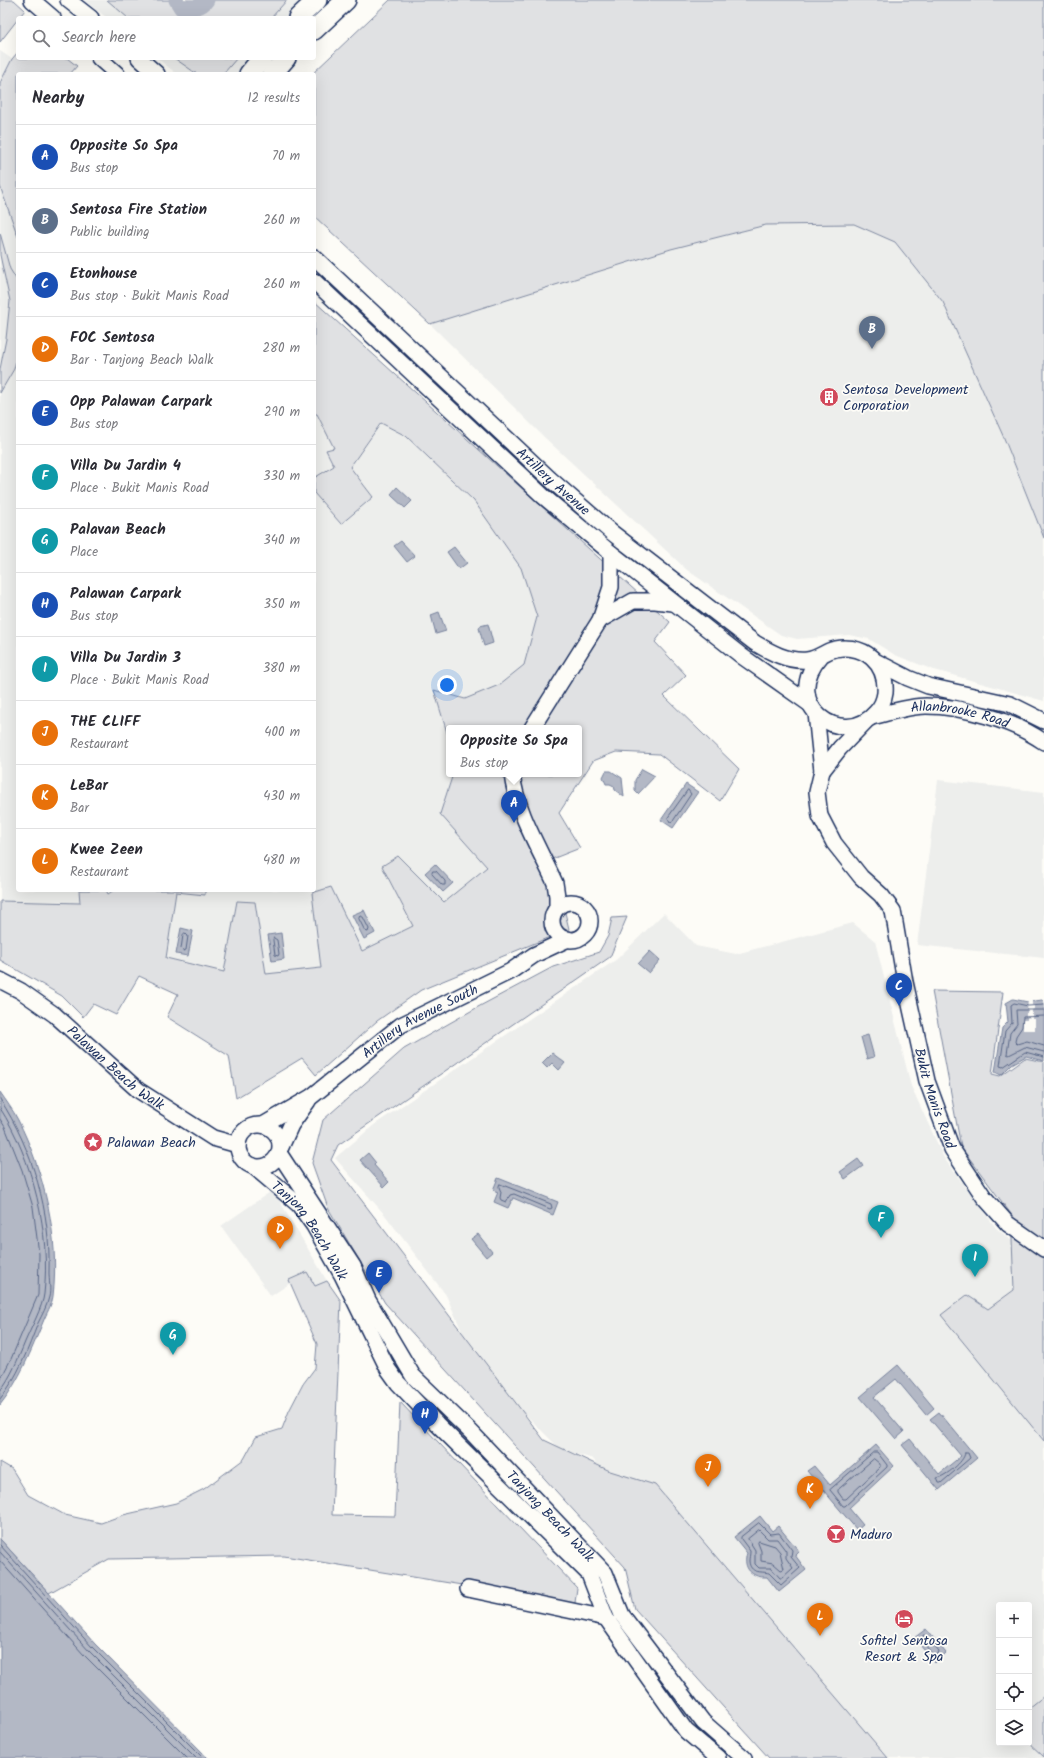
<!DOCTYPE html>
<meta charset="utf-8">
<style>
:root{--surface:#fff;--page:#f7f7f7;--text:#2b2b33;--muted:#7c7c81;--line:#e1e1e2;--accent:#ea580c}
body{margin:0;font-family:Kalam,sans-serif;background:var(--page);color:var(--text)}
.controls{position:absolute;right:12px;bottom:12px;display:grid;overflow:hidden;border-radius:4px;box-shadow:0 4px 16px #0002}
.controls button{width:36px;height:36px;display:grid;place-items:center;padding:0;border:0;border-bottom:1px solid var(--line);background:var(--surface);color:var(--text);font:20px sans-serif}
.you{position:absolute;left:447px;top:685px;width:14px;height:14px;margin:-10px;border:3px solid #fff;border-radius:50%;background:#1a73e8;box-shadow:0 0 0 6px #1a73e833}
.badge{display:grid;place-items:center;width:26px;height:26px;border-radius:50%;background:var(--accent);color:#fff;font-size:13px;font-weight:700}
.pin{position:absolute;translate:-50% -33px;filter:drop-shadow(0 1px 2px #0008)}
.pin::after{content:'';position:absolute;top:21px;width:14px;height:12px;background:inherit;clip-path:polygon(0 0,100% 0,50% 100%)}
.popup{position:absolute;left:446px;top:725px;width:136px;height:52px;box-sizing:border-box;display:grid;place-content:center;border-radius:4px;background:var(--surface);filter:drop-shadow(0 1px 3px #0005);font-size:13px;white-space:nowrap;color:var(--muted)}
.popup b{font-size:15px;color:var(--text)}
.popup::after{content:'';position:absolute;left:50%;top:100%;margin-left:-8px;border:8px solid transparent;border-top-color:var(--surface)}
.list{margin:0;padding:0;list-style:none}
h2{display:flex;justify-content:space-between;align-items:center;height:52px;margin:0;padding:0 16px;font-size:17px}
h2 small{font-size:13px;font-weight:400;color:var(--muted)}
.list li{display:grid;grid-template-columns:26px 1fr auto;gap:12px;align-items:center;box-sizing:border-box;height:64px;padding:0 16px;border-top:1px solid var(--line)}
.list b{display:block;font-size:15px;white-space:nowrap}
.list p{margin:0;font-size:13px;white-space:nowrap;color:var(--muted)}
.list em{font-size:13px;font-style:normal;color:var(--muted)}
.icon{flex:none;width:22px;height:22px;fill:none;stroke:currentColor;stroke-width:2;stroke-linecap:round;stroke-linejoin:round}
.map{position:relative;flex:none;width:1044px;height:1758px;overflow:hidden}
.search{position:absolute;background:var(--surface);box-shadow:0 4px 16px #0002;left:16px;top:16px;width:300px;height:44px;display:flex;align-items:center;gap:10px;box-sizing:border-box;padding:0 14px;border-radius:4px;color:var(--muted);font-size:15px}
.panel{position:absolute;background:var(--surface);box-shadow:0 4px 16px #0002;left:16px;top:72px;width:300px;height:820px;border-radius:4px}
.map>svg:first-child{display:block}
</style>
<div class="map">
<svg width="1044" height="1758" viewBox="0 0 1044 1758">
<rect width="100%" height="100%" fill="#fdfcf7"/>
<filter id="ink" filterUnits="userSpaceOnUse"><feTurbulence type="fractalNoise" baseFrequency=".025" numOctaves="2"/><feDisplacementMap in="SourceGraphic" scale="8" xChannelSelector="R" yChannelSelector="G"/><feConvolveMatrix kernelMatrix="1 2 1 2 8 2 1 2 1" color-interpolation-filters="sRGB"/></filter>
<g filter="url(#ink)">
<g fill="#edeeec" fill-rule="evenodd">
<path d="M84 0H304L287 18H107Z"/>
<path d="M0 51 12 59 0 83Z"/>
<path d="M157 58H253L241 74H177Z"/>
<path d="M0 186 18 237V890H79L80 903 0 901Z"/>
<path d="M854 224 895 242 943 302 1004 438 1044 538V701L931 669 895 655 869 639 849 635 797 639 781 635 687 570 544 437 430 324 671 249 766 225Z"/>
<path d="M314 414H316L335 448 326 450 334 466 314 478Z"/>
<path d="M382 423 406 436 474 501 521 568 537 617 524 665 499 685 465 699 434 691 449 739V774H453V777L440 814 487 867 444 902 397 856 382 866 413 926 362 951 331 887 321 968 266 974 255 902 237 901 224 973 166 958 176 892 205 895V890H314V493L341 524 373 497 350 467Z"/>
<path d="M938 780 1044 792V958L917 945Z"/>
<path d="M664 913 696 946 736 954 853 923 875 941 911 1086 944 1158 996 1228 1044 1266V1758H881L613 1485 593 1459 560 1449 512 1401 465 1338 446 1295 385 1215 335 1158 374 1125 617 959ZM999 1605H1029V1743H999Z"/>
<path d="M273 1190 327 1281 315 1286 307 1272 271 1296 221 1226Z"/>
</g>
<g fill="#e0e1e3" stroke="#7e88a0">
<path d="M0 0H14L25 10 0 42Z"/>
<path d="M107 0H287L271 18H128Z"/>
<path d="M390 0H1044V538L1004 438 943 302 895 242 854 224 766 225 671 249 430 324 314 216V74H312Z"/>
<path d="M18 52V58H67L77 66 70 74H18V237L0 186V83L12 59Z"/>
<path d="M174 58H237L224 73 197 74Z"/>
<path d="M0 233 10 269 18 282V353L14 369 0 393V369L6 339 10 301 0 255Z"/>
<path d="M314 301 670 622 655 642 686 675 664 696 739 769 720 801 659 754 616 752 593 761 559 813 580 848 552 859 569 929 421 990 377 1021 316 1075 302 1058 236 1098 229 1056 167 1017 178 994 139 976 116 1015 93 1004 83 1017 62 996 0 960V901L80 903 79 890H106L108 894 114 890H205V895L176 892 166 958 224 972 237 901 255 902 266 974 321 968 312 893 331 887 362 951 413 926 382 866 398 856 444 902 487 867 440 814 453 774H579V728H449V739L434 690 465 699 499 685 524 665 537 617 521 568 474 501 406 436 381 423 350 467 373 497 341 524 314 493V478L334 466 326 450 334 448 317 414H314Z"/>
<path d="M627 917 610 957 338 1145 331 1160 544 1440 610 1471 655 1485 888 1758H769L635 1609 625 1567 385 1303 328 1208 312 1163 323 1120 404 1049 478 1007 553 967 599 952 608 936 612 918Z"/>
<path d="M932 991 1003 992 992 1074 1000 1076 1025 1058 1044 1062V1441L941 1315 967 1295 988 1309 1014 1290 1011 1214 961 1147Z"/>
<path d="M307 1272 315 1286 327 1281 341 1301 332 1515 395 1516 400 1402 577 1588 574 1610 563 1618 548 1612 517 1594 284 1556 109 1559 49 1593 0 1539V1462L12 1469 28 1495 65 1515 101 1523 123 1515 176 1503 204 1489 244 1459 256 1437 282 1429 289 1411 303 1384 315 1368 317 1344 289 1280Z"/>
<path d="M1044 1696V1757L1029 1743V1708Z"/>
</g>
<g fill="#b3b8c5" stroke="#76819c">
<path d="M397 487 412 501 405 508 392 496 391 494Z"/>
<path d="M401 541 415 556 407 562 394 546Z"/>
<path d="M454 547 467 563 459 569 447 552Z"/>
<path d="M439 612 446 631 436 634 431 615Z"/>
<path d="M488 624 493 643 484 646 479 628 480 626Z"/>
<path d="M642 769 655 776 638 794 635 791V780Z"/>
<path d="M606 771H611L622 778 624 797 615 790 614 786 610 784H606L603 777Z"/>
<path d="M686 784 698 792 673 828 661 820Z"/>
<path d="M435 864 453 883 443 892 425 873Z"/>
<path d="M364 910 375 933 364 939 352 915Z"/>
<path d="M181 928 193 931 188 956 176 954Z"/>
<path d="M281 933 284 959 272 961 268 935Z"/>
<path d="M650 951 660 960 649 973 638 964Z"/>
<path d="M1013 999 1028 1002 1042 1000 1044 1003V1061L1026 1056 1012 1064 1001 1075 995 1072 1002 1028 1008 1022 1006 1003Z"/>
<path d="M868 1035 874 1057 867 1059 861 1037Z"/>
<path d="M552 1053 565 1063 559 1070 552 1063 547 1068 542 1063Z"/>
<path d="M0 1092C6 1101 13 1110 18 1120 44 1171 60 1239 53 1296 52 1305 46 1314 43 1322 31 1351 20 1380 0 1405Z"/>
<path d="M368 1153 376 1163 374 1165 389 1182 384 1187 360 1160Z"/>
<path d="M858 1159 863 1166 845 1179 840 1172Z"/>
<path d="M498 1178 558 1202 553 1215 513 1198 508 1208 494 1202 498 1192 493 1190Z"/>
<path d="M478 1234 492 1252 486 1257 471 1239Z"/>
<path d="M898 1365 934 1408 926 1415 896 1379 874 1397 904 1432 896 1439 860 1397Z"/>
<path d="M939 1412 977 1458 939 1490 902 1445 910 1439 939 1474 961 1456 930 1419Z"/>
<path d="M876 1445 894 1466 849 1508 863 1525 857 1530 807 1471 814 1466 830 1485Z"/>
<path d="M760 1516 772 1531 778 1526 799 1551 795 1555 806 1570 779 1592 767 1577C752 1578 742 1568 747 1553L734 1537Z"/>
<path d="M0 1539 95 1644 208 1758H0Z"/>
<path d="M926 1629 946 1653 935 1663 914 1638Z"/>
</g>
<path fill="#fdfcf7" d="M1032 999V1005H1034V1009L1032 1010V1019H1035V1030H1023V1020H1027V1017H1026V1013H1027L1028 1000Z"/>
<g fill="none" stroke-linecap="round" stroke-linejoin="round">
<g stroke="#586687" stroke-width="1">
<path d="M688 790 691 794 673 821 670 822 668 818Z"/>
<path d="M433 871H436L445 881V885H442L432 874Z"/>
<path d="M360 916 363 917 369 929 368 932 365 931 359 919Z"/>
<path d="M185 933 188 936 186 950 183 951 181 949 183 935Z"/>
<path d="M274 938 277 940 279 954 278 956 275 955 273 940Z"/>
<path d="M1044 1005 1028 1006 1014 1003 1011 1005 1012 1023 1005 1031 1000 1066 1003 1067 1025 1052 1044 1057"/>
<path d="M1044 1010H1016L1017 1024 1010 1033 1007 1054 1009 1055 1025 1047 1044 1052"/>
<path d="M1044 1016 1023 1017 1022 1027 1016 1036 1015 1042 1017 1044 1027 1041 1044 1046"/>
<path d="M0 1099C33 1150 51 1212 49 1273 49 1280 51 1290 49 1297 47 1306 42 1315 38 1323 28 1349 18 1377 0 1399"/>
<path d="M0 1108C33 1159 51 1234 44 1294 43 1306 30 1330 25 1342 18 1359 11 1377 0 1391"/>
<path d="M0 1119 5 1127 22 1170 33 1207 39 1254 38 1295 11 1359 0 1380"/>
<path d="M500 1184 551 1204 552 1208 550 1209 514 1194 510 1195 506 1202 501 1200 500 1198 501 1192 499 1187Z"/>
<path d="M874 1452H877L887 1465V1467L845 1506H843L830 1490Z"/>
<path d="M965 1453H968L970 1458 941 1483H939L937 1478C946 1476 964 1462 965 1453Z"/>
<path d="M874 1459 880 1464V1467L846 1499H843L838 1492V1490Z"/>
<path d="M759 1523 770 1534 779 1533 792 1550 791 1557 800 1568 781 1585 769 1573C761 1571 750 1574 749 1561 749 1558 750 1555 750 1551L741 1539V1537Z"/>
<path d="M759 1530 768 1539H777L786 1551V1558L793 1568 782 1578H780L771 1568H759L755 1564V1550L748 1539Z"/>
<path d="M759 1541 775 1546 780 1552 784 1569 781 1570 773 1563 761 1561V1551L758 1543Z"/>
<path d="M0 1545 92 1647 203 1758"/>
<path d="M0 1552 89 1651 196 1758"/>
<path d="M0 1561 84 1655 187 1758"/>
<path d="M924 1635 926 1636 939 1651 937 1656H934L921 1640Z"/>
</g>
<path stroke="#b3b8c5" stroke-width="15" d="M176 0 181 8C191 8 201 9 207 0"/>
<defs>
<g id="minor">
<path d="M32 0 53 18"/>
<path d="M68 0 91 18"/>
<path d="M99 58 117 74"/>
<path d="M139 58 157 74"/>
<path id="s1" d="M314 257 550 479 611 532 755 643C770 652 788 662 807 660 815 659 821 655 829 651 843 645 861 648 872 658 882 667 886 679 885 693 884 700 881 707 876 712 843 751 778 704 821 656"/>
<path d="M314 281 543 496 611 553 743 657 811 705"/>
<path d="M600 620 633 601H655L673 603"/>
<path d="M877 662 908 678 928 686 1010 704 1044 721"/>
<path id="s2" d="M816 713 822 771 817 792 820 816 834 843 861 877 881 895 893 911 905 982 927 1081 952 1149 984 1197 1008 1224 1044 1249"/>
<path id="s3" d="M872 717C889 713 908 706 926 706 963 706 1014 721 1044 742"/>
<path d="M532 728 600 620 611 587V553"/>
<path d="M822 771 840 748 865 722"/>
<path d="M512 774C516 811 539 848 555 883L557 896V908"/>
<circle cx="571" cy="921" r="19"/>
<path id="s4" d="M0 980 21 991 55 1015 138 1090 213 1138 238 1145"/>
<path id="s5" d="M263 1125 311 1097 401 1025 511 971 534 955 568 939"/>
<circle cx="259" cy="1146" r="21"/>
<path d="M281 1147 291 1125 308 1101"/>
<path id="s6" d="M279 1153 353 1266 368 1300 413 1376 471 1432 605 1573 622 1615 703 1722 744 1758"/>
<path id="s7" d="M253 1166 299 1205 314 1226 342 1275 388 1369 398 1383 437 1424 589 1574 606 1618 686 1731 718 1758"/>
<path d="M468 1589 606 1618"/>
</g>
<g id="major">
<path d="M298 18 317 0"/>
<path d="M314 30 346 0"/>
<path d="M249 74 262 58"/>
<path d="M272 74 286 58"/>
</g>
</defs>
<use href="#minor" stroke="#1b2f5e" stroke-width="18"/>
<use href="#major" stroke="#1b2f5e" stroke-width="22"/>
<use href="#minor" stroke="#fdfcf7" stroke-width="15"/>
<use href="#major" stroke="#fdfcf7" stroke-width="19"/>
</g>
</g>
<defs>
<symbol id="building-disc" viewBox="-11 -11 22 22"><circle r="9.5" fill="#d1495b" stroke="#fdfcf7"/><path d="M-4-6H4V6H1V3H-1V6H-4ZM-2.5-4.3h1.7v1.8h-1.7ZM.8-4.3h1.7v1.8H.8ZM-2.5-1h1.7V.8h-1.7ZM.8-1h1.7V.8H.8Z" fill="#fff"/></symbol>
<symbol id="sight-disc" viewBox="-11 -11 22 22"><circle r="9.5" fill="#d1495b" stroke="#fdfcf7"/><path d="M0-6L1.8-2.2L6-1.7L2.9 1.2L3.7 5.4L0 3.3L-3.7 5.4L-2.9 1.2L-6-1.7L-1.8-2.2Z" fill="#fff"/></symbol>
<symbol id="bar-disc" viewBox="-11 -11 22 22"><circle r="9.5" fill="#d1495b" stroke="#fdfcf7"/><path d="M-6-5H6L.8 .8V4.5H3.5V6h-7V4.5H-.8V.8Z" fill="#fff"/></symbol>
<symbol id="hotel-disc" viewBox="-11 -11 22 22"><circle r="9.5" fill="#d1495b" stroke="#fdfcf7"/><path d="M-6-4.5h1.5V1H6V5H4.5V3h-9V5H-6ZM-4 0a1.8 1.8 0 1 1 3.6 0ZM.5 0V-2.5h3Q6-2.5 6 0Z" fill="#fff"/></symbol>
</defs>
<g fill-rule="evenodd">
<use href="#building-disc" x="818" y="386" width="22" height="22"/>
<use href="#sight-disc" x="82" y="1131" width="22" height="22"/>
<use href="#bar-disc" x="825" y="1523" width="22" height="22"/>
<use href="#hotel-disc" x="893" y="1608" width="22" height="22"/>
</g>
<g text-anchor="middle" stroke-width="3.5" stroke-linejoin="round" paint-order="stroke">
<g font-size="14" fill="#1b2f5e" stroke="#fdfcf7" text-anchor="start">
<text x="843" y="394">Sentosa Development<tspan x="843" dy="16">Corporation</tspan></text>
<text x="107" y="1147">Palawan Beach</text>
<text x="850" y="1539">Maduro</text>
<text x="904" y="1645" text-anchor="middle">Sofitel Sentosa<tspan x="904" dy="16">Resort &amp; Spa</tspan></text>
</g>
<g font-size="14" fill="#1b2f5e" stroke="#fdfcf7">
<text dy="5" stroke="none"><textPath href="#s1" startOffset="328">Artillery Avenue</textPath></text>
<text dy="5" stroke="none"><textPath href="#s3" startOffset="90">Allanbrooke Road</textPath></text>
<text dy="5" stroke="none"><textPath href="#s5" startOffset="189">Artillery Avenue South</textPath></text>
<text dy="5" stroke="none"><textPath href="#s4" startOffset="146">Palawan Beach Walk</textPath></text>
<text dy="5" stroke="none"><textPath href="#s2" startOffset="417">Bukit Manis Road</textPath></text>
<text dy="5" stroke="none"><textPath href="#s7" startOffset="87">Tanjong Beach Walk</textPath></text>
<text dy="5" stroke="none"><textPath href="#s6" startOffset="457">Tanjong Beach Walk</textPath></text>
</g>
</g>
</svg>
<div class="controls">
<button>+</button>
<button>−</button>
<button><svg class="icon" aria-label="locate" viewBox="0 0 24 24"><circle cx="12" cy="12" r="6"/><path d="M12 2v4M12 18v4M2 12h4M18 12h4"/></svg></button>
<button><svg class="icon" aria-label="layers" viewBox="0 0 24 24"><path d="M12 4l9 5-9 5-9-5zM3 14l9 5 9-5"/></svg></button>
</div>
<div class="you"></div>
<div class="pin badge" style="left:514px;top:823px;background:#1a4fb4">A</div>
<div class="popup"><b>Opposite So Spa</b>Bus stop</div>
<div class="pin badge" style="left:872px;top:349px;background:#5c6f8a">B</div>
<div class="pin badge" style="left:899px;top:1006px;background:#1a4fb4">C</div>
<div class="pin badge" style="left:280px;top:1249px;background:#e8710a">D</div>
<div class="pin badge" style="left:379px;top:1293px;background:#1a4fb4">E</div>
<div class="pin badge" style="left:881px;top:1238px;background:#0f9aa8">F</div>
<div class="pin badge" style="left:173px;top:1355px;background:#0f9aa8">G</div>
<div class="pin badge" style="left:425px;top:1434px;background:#1a4fb4">H</div>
<div class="pin badge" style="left:975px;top:1277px;background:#0f9aa8">I</div>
<div class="pin badge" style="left:708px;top:1487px;background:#e8710a">J</div>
<div class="pin badge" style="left:810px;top:1509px;background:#e8710a">K</div>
<div class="pin badge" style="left:820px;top:1636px;background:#e8710a">L</div>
<div class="search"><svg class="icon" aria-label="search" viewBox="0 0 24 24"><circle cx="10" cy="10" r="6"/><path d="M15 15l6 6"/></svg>Search here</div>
<section class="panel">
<h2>Nearby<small>12 results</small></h2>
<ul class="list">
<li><span class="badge" style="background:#1a4fb4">A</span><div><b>Opposite So Spa</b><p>Bus stop</p></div><em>70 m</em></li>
<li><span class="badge" style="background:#5c6f8a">B</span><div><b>Sentosa Fire Station</b><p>Public building</p></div><em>260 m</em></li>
<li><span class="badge" style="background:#1a4fb4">C</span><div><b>Etonhouse</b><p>Bus stop · Bukit Manis Road</p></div><em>260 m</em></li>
<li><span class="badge" style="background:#e8710a">D</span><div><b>FOC Sentosa</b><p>Bar · Tanjong Beach Walk</p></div><em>280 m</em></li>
<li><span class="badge" style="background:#1a4fb4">E</span><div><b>Opp Palawan Carpark</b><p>Bus stop</p></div><em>290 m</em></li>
<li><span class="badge" style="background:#0f9aa8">F</span><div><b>Villa Du Jardin 4</b><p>Place · Bukit Manis Road</p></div><em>330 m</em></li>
<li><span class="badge" style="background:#0f9aa8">G</span><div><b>Palavan Beach</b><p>Place</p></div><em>340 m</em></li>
<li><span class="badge" style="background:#1a4fb4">H</span><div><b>Palawan Carpark</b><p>Bus stop</p></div><em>350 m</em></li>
<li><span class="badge" style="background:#0f9aa8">I</span><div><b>Villa Du Jardin 3</b><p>Place · Bukit Manis Road</p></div><em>380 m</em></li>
<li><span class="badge" style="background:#e8710a">J</span><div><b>THE CLIFF</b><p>Restaurant</p></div><em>400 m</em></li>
<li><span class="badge" style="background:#e8710a">K</span><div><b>LeBar</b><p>Bar</p></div><em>430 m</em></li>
<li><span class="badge" style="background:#e8710a">L</span><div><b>Kwee Zeen</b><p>Restaurant</p></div><em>480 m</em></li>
</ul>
</section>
</div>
